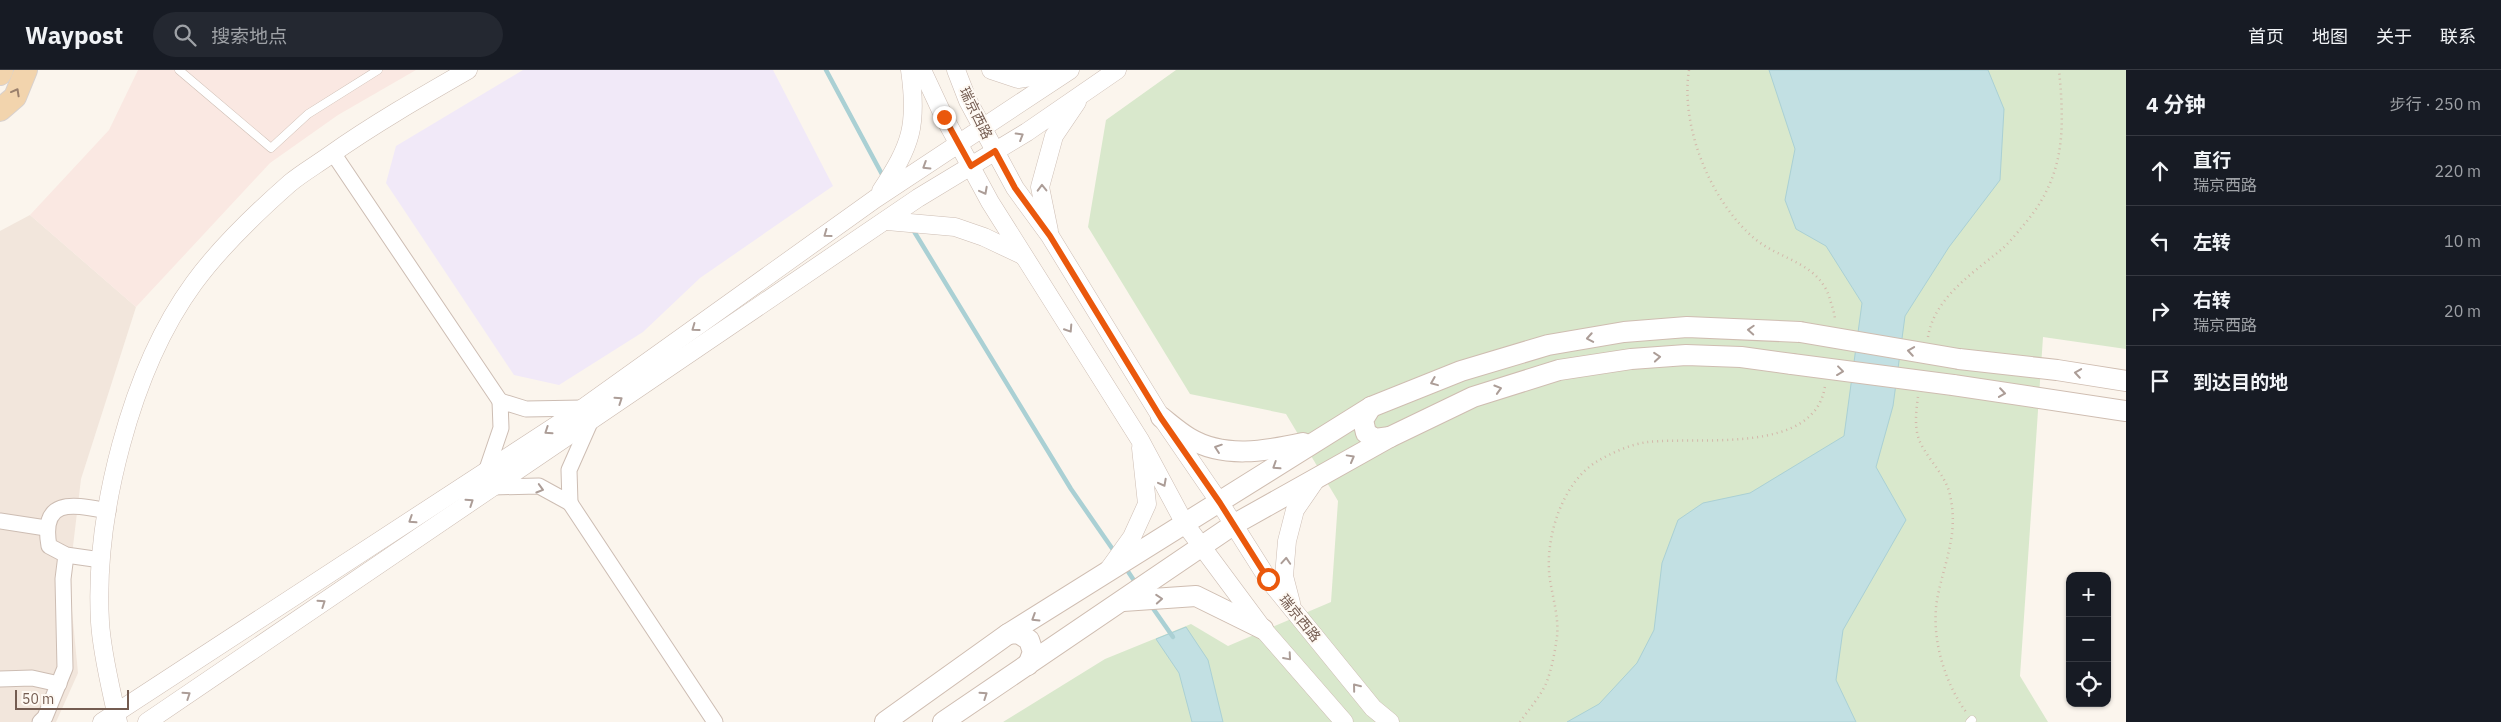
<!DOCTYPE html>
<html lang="zh">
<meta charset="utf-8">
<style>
:root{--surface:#171b24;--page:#242831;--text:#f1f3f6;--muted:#9ea1a6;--line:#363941}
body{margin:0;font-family:"IBM Plex Sans","Noto Sans SC",sans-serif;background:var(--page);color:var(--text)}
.controls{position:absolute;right:15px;bottom:15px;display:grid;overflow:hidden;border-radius:10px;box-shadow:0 1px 4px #0004}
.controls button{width:45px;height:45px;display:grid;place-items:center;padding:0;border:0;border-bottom:1px solid var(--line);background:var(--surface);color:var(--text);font:25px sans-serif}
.scale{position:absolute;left:15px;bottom:12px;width:114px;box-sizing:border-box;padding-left:5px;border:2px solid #745c51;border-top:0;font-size:14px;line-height:18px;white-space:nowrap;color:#745c51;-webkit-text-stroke:4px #fef9f3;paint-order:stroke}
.stop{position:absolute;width:15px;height:15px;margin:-11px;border:4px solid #ea580c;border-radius:50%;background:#fff}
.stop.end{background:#ea580c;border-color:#fff;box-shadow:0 1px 5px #0008}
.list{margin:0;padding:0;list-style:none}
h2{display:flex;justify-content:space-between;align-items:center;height:65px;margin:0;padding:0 20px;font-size:21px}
h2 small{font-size:16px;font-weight:400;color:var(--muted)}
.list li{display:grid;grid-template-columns:32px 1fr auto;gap:15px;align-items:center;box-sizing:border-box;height:70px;padding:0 20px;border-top:1px solid var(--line)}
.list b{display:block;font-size:19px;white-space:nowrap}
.list p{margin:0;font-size:16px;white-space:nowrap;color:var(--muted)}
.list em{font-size:16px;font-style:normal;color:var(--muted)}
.icon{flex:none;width:28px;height:28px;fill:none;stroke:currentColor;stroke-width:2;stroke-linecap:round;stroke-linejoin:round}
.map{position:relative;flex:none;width:2126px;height:652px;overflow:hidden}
header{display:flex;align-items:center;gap:30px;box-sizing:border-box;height:70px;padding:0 25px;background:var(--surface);border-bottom:1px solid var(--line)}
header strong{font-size:24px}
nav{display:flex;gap:28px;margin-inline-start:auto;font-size:18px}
.search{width:350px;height:45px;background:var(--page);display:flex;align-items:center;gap:12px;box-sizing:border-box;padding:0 18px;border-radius:28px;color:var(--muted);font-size:19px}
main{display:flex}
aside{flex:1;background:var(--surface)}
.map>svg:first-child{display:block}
</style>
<header>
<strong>Waypost</strong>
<div class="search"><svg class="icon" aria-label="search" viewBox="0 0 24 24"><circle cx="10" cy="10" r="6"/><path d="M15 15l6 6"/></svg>搜索地点</div>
<nav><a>首页</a><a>地图</a><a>关于</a><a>联系</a></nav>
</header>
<main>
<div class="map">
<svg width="2126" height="652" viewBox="0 0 2126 652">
<rect width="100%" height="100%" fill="#fbf5ed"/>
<path fill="#f2e6dc" d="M30 145 136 237 81 409 69 510 78 603 56 652H0V161Z"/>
<path fill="#fae8e2" d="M138 0H416L338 45 270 93 136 237 30 145 109 60Z"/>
<path fill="#f1e9f8" d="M523 0H773L833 116 700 208 643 262 559 315 514 305 386 113 396 76Z"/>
<path fill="#d9e8cc" d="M1176 0H2126V279L2043 267 2020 606 2048 652H1003L1105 589 1191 554 1228 576 1331 532 1338 431 1286 344 1190 324 1088 157 1106 50Z"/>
<g fill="#c2e0e3" stroke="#aad0d4">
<path d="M1769 0H1988L2004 39 2000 110 1949 177 1905 246 1893 336 1876 397 1906 450 1843 560 1836 610 1856 652H1567L1599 634 1637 593 1654 560 1662 493 1678 450 1703 433 1750 423 1844 366 1862 233 1826 176 1796 159 1785 130 1795 79Z"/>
<path d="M1186 557 1208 590 1223 652H1192L1179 603 1156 569Z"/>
</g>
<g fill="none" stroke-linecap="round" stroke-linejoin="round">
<g stroke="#aad0d4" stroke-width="4.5">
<path d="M826 0 884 108"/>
<path d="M912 158 1071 419 1116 484"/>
<path d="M1125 497 1137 515"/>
<path d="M1150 534 1173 567"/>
</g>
<defs>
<g id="service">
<path d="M179 0 271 78 308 44 378 0"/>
<path d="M1970 652 1972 650"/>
</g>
<g id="minor">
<path d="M333 83 500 331"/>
<path d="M486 402 501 358 500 331 526 339 583 338"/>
<path d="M492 417 539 416 570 433 569 400 592 348"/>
<path d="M570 433 715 652"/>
<path d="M0 451 46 458"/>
<path d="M101 490 66 485 49 476C40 426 75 435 108 441"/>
<path d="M0 609 32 608 59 614"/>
<path d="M40 652 45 647 65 598 63 509 66 485"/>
</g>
<g id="tertiary">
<path d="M922 0 944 47 990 132 1140 370 1185 454 1263 559 1344 652"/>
<path d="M956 0 968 31 1015 118 1050 166 1161 347 1220 433 1268 509 1373 638 1390 652"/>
<path d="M991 0 1018 9 1063 2"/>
<path d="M881 121C911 75 918 56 910 0"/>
<path d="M887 151 955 157 984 167 1022 185"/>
<path d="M1049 161 1040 117 1054 66 1077 32"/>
<path d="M1109 499 1132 467 1147 434 1141 378"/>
<path d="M1291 533 1284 506 1287 471 1295 440 1317 408"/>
<path d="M102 652 583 338 875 129 1070 0"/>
<path d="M118 652C111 618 102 585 100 552 94 445 131 299 194 213 221 176 256 143 290 113 302 103 316 95 330 85 374 54 421 27 468 0"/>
<path d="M147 652 918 128 1027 62 1117 0"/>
</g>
<g id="secondary">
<path d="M1959 289 2057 300 2126 311"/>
<path d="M1953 315 2126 341"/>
<path d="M1371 337 1363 350 1366 363 1375 369 1390 367"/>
<path d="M1161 347C1170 354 1179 362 1189 368 1224 389 1266 381 1303 373"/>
<path d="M1123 531 1196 526 1263 559"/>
<path d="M1008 564 1018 563 1029 570 1033 582 1028 595"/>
<path d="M885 652 1008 564 1371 337 1461 301 1548 275 1624 262 1687 257 1800 262"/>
<path d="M943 652 1233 455 1390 367 1473 327 1559 300 1631 289 1686 285 1741 287 1792 294"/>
</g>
<g id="primary">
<path d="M0 4 2 0"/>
<path d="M0 40 15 27 26 0"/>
</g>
</defs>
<use href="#service" stroke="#cdbdb3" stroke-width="9"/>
<use href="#minor" stroke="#cdbdb3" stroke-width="17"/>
<use href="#tertiary" stroke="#cdbdb3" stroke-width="19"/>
<use href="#secondary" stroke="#cfbdb1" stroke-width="22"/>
<use href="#primary" stroke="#d8d1ce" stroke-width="24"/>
<g stroke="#d3b7aa" stroke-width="2.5" stroke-dasharray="1 4" stroke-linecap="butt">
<path d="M1689 0C1680 57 1711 132 1755 169 1782 191 1822 193 1831 233 1833 239 1835 245 1835 251"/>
<path d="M1928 267C1934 228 1973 203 2002 179 2009 173 2016 164 2022 157 2065 108 2065 62 2059 0"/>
<path d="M1918 327C1916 341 1914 359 1920 372 1929 391 1945 404 1950 425 1959 465 1944 492 1937 530 1931 568 1944 611 1966 642"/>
<path d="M1520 652C1528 640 1542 625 1547 611 1552 598 1555 581 1557 567 1559 548 1553 529 1550 510 1544 471 1561 414 1596 392 1611 383 1631 374 1648 372 1697 366 1815 386 1825 316"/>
</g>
<use href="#service" stroke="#fff" stroke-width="8"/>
<use href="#minor" stroke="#fff" stroke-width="15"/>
<use href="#tertiary" stroke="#fff" stroke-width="18"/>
<use href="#secondary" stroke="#fff" stroke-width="20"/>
<use href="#primary" stroke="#f2d4ad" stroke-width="22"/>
<defs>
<g id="secondary-bridge">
<path d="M1800 262 1959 289"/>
<path d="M1792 294 1953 315"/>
</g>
</defs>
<use href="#secondary-bridge" stroke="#cfbdb1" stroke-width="22" stroke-linecap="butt"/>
<use href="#secondary-bridge" stroke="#fff" stroke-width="20"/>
</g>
<defs><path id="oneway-chevron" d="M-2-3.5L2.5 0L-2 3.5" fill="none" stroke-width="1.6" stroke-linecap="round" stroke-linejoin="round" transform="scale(1.25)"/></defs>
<use stroke="#9a806d" href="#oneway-chevron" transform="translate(16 22) rotate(-61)"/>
<g stroke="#ac9d97">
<use href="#oneway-chevron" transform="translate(1020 66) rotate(-31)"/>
<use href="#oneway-chevron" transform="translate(926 96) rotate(148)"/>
<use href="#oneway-chevron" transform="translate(1042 118) rotate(-91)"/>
<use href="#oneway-chevron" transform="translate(984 121) rotate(62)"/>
<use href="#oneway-chevron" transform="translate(827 164) rotate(144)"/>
<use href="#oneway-chevron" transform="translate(695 258) rotate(144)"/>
<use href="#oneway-chevron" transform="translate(1069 259) rotate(57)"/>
<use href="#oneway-chevron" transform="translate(1751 260) rotate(-177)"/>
<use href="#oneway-chevron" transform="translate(1590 268) rotate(170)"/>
<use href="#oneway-chevron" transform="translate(1911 281) rotate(-171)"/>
<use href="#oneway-chevron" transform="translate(1657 287) rotate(-5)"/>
<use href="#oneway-chevron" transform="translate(1840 301) rotate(7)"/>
<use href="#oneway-chevron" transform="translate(2078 303) rotate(-171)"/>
<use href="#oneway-chevron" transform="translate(1434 312) rotate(158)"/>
<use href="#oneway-chevron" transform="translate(1498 319) rotate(-17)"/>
<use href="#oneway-chevron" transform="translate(2002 323) rotate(8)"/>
<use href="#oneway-chevron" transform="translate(619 330) rotate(-34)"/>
<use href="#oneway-chevron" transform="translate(548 361) rotate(146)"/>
<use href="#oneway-chevron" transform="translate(1218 378) rotate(-161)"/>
<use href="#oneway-chevron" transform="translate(1351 388) rotate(-29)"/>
<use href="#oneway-chevron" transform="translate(1276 396) rotate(147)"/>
<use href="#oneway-chevron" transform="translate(1163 413) rotate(62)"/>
<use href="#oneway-chevron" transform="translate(540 419) rotate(16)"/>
<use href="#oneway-chevron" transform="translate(470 432) rotate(-34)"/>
<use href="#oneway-chevron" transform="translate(412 450) rotate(147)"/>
<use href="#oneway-chevron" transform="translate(1286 491) rotate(-86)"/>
<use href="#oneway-chevron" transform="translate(1159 529) rotate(-4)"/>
<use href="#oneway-chevron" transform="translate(322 533) rotate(-34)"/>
<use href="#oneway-chevron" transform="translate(1035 548) rotate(148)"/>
<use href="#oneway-chevron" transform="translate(1288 587) rotate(49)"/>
<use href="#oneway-chevron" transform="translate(1356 617) rotate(-129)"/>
<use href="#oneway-chevron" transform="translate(187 625) rotate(-34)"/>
<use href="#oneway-chevron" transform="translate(984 625) rotate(-34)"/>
</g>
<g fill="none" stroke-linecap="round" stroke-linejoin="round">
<path stroke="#ea580c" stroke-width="6" d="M944 47 971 96 995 81 1015 118 1050 166 1161 348 1220 433 1268 509"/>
</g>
<g text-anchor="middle" stroke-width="4" stroke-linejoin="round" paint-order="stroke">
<g font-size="14" fill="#745c51" stroke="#fef9f3">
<text transform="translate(976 43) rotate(64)" y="5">瑞京西路</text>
<text transform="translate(1300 548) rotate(51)" y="5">瑞京西路</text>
</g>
</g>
</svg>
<div class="controls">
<button>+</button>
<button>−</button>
<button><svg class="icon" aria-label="locate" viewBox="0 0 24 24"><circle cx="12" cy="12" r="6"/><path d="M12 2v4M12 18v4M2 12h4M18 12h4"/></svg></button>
</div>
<div class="scale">50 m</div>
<div class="stop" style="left:1268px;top:509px"></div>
<div class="stop end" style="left:944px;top:47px"></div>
</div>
<aside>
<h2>4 分钟<small>步行 · 250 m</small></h2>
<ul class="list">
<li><svg class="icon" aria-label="ahead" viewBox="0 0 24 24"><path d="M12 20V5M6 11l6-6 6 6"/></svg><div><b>直行</b><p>瑞京西路</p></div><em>220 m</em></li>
<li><svg class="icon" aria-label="left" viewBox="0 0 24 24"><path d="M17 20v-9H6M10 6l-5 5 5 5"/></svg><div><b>左转</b></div><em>10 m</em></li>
<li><svg class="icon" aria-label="right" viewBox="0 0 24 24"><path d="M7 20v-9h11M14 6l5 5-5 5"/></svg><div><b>右转</b><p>瑞京西路</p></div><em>20 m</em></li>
<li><svg class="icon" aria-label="arrive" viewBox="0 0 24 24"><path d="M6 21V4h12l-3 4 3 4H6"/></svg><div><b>到达目的地</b></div></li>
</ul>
</aside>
</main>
